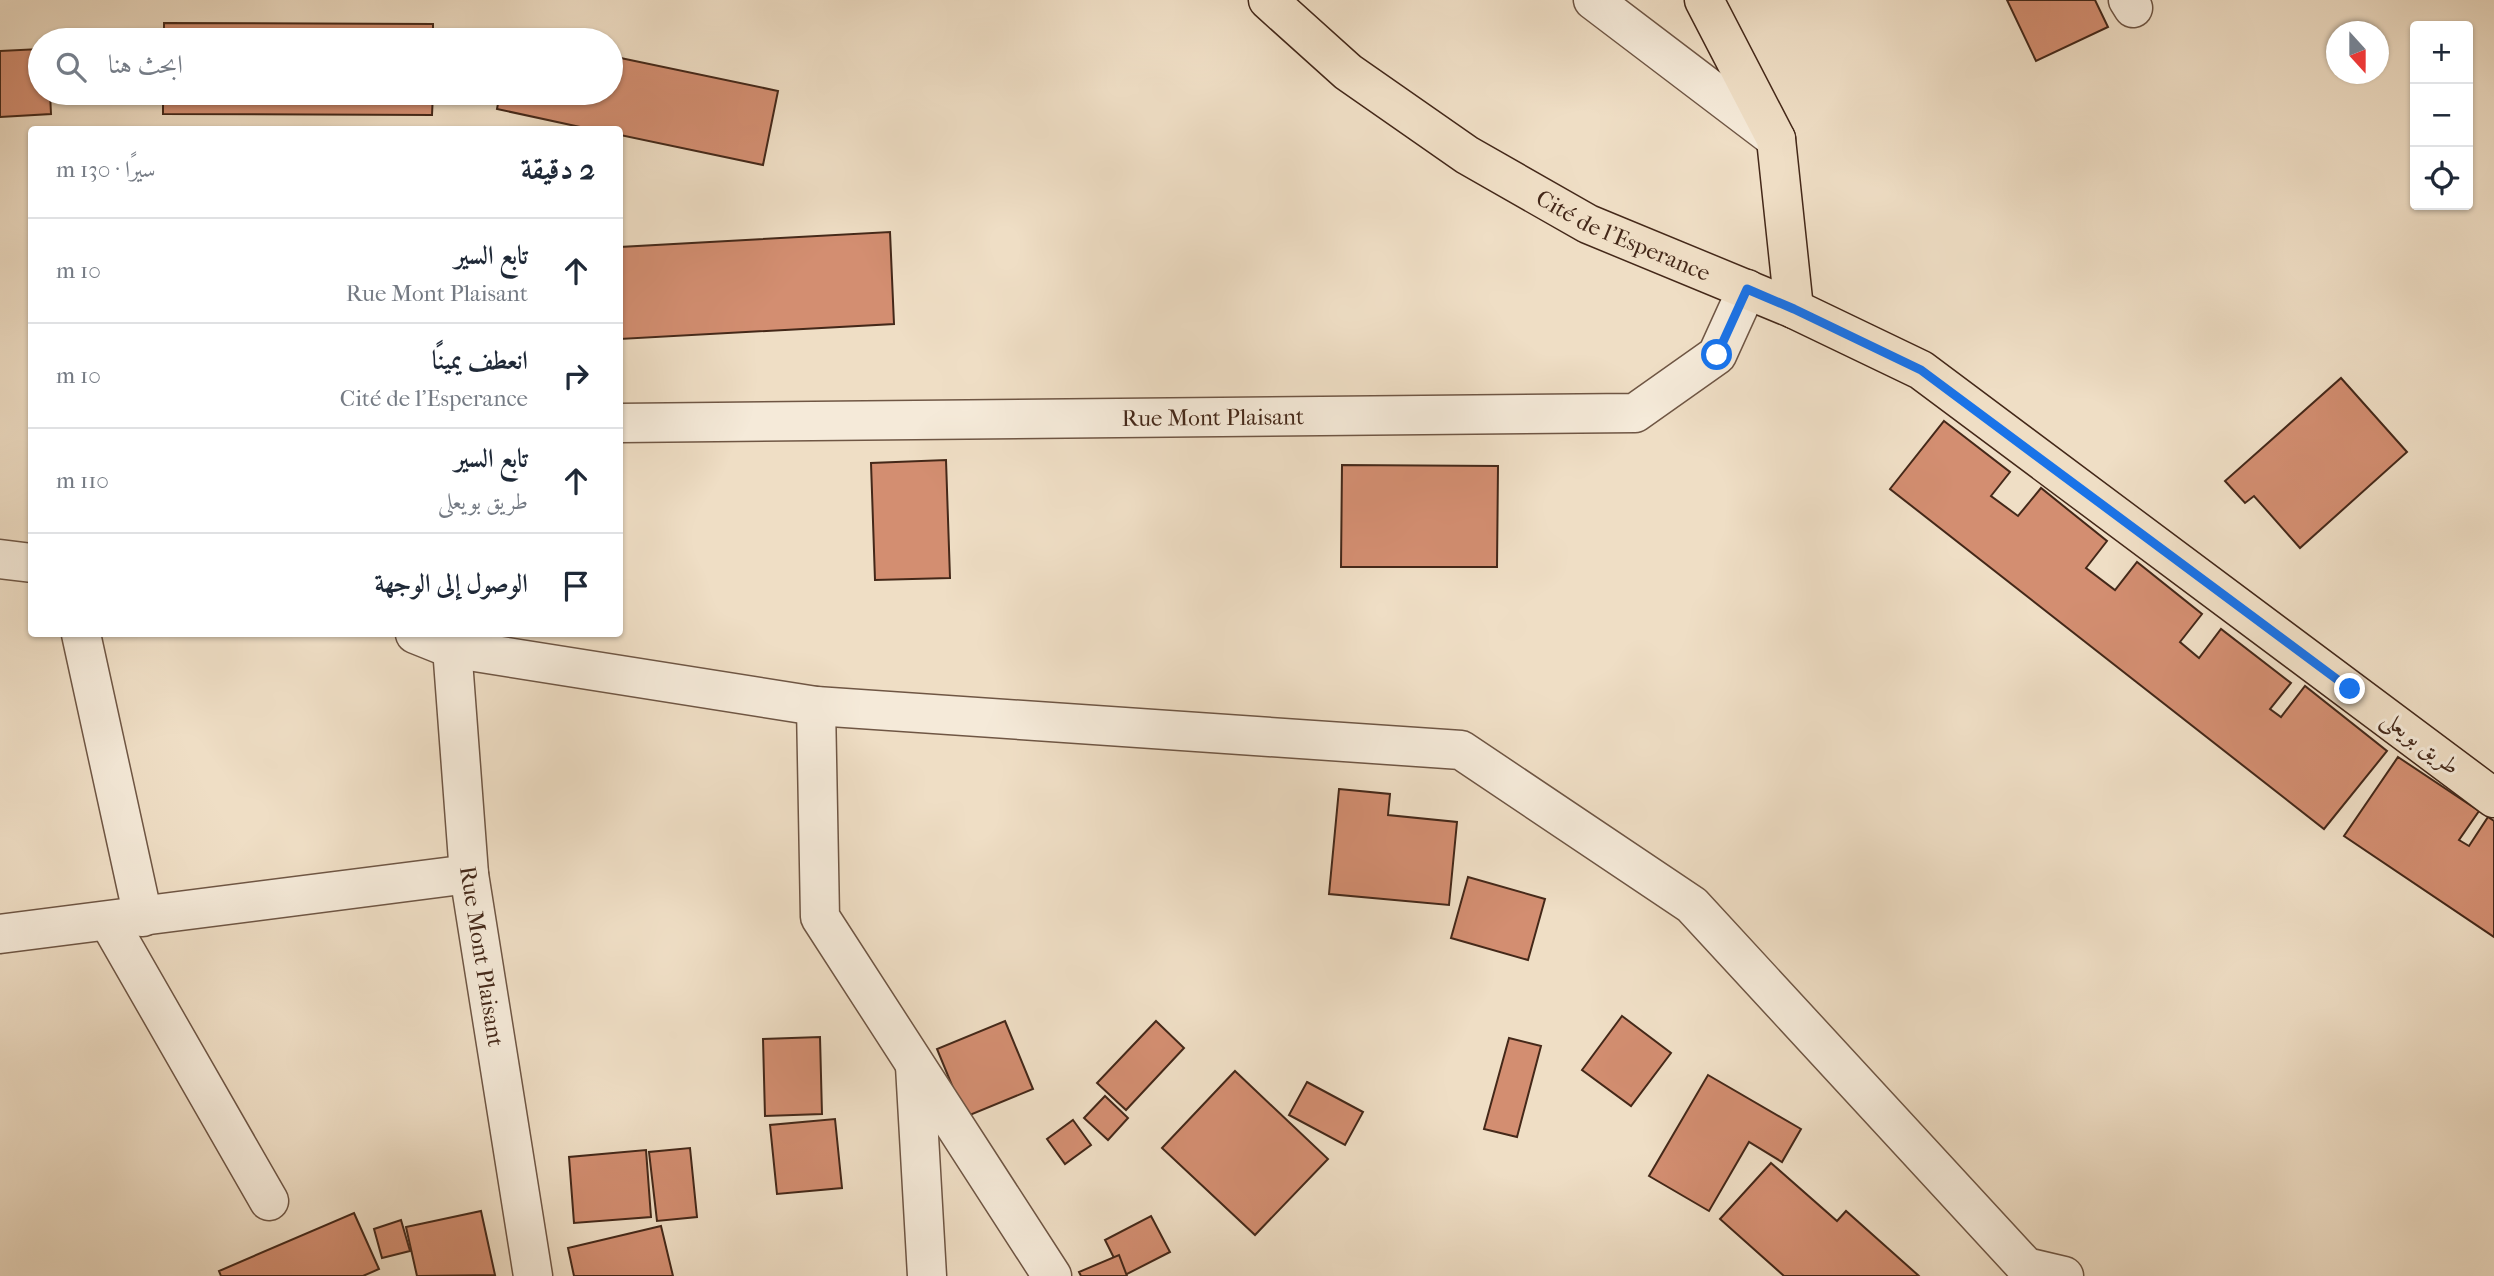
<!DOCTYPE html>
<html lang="ar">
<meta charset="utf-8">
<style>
:root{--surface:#fff;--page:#f6f6f7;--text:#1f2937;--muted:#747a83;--line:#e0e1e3}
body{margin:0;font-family:"IM FELL French Canon",Amiri,serif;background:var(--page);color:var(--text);direction:rtl}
.controls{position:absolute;right:21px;top:21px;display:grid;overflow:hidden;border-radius:7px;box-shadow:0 2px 5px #0004}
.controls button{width:63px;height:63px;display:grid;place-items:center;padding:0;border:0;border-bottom:2px solid var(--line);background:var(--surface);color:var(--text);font:35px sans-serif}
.compass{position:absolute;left:2326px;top:21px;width:63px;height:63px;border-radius:50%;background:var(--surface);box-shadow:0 2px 5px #0004;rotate:159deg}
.stop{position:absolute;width:21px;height:21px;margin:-16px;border:5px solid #1a73e8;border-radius:50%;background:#fff}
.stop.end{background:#1a73e8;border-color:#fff;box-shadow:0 2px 7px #0008}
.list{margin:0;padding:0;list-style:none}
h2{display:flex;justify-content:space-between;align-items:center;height:91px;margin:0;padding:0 28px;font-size:30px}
h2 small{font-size:23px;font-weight:400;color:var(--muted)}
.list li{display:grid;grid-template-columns:46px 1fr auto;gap:21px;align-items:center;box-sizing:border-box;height:105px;padding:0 28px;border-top:2px solid var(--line)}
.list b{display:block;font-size:26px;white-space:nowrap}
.list p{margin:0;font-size:23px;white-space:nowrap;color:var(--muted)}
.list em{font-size:23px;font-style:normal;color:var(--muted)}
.icon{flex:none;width:38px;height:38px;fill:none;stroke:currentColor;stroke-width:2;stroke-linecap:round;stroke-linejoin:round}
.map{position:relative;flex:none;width:2494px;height:1276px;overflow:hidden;direction:ltr}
.search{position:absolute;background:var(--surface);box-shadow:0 2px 5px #0004;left:28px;top:28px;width:595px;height:77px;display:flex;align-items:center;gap:18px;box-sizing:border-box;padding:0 24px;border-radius:38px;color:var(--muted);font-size:26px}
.panel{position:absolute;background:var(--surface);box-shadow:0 2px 5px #0004;left:28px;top:126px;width:595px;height:511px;border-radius:7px;direction:rtl}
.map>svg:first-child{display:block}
</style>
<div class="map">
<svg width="2494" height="1276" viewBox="0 0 2494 1276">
<rect width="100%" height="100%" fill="#efdec5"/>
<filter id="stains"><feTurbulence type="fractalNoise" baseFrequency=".00286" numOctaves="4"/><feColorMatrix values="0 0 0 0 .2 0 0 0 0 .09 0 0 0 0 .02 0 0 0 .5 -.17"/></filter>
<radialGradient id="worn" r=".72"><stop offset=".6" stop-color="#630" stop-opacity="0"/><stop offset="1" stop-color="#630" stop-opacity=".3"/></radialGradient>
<g fill="#d38e71" stroke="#442819" stroke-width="2">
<path d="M2007 0H2095L2108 27 2036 61Z"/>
<path d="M164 23 433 24V40H164Z"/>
<path d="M40 49V93H50L51 114 0 117V51Z"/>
<path d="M611 56 778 91 763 165 620 135V130H594L497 109 500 93H611Z"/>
<path d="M163 93H433L432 115 163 114Z"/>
<path d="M890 232 894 324 620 339V247Z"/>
<path d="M2341 378 2407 452 2300 548 2254 496 2245 503 2225 481Z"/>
<path d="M1944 421 2010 472 1991 496 2018 516 2041 488 2107 541 2086 568 2115 590 2137 562 2202 614 2180 642 2199 658 2221 629 2291 683 2270 709 2281 717 2305 686 2387 751 2324 829 1890 489Z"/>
<path d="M946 460 950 578 875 580 871 463Z"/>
<path d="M1342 465 1498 466 1497 567H1341Z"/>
<path d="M2398 757 2479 811 2459 840 2469 846 2488 817 2494 821V937L2344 836Z"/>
<path d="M1339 789 1390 794 1388 815 1457 822 1449 905 1329 894Z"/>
<path d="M1468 877 1545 899 1528 960 1451 938Z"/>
<path d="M1622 1016 1671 1053 1631 1106 1582 1070Z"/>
<path d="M1005 1021 1033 1089 965 1117 937 1049Z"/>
<path d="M1156 1021 1184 1048 1126 1110 1097 1083Z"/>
<path d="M820 1037 822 1114 765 1116 763 1039Z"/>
<path d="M1509 1038 1541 1046 1517 1137 1484 1129Z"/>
<path d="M1235 1071 1328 1159 1255 1235 1162 1148Z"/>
<path d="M1708 1075 1801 1129 1782 1162 1749 1142 1709 1211 1649 1176Z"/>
<path d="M1307 1082 1363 1112 1345 1145 1289 1115Z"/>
<path d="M1105 1096 1128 1118 1108 1140 1084 1118Z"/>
<path d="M835 1119 842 1188 777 1194 770 1125Z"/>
<path d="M1073 1120 1091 1145 1065 1164 1047 1139Z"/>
<path d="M690 1148 697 1217 657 1221 649 1152Z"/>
<path d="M646 1150 651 1217 574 1223 569 1157Z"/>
<path d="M1771 1163 1837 1221 1846 1211 1919 1276H1784L1720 1219Z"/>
<path d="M481 1211 495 1275 417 1276 406 1227Z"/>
<path d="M354 1213 379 1269 363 1276H221L219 1271Z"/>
<path d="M1151 1216 1170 1252 1123 1276 1105 1240Z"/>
<path d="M401 1220 410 1251 382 1258 374 1229Z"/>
<path d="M661 1226 673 1276H574L568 1248Z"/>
<path d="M1119 1255 1127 1276H1081L1079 1272Z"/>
</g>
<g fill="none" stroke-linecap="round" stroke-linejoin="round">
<defs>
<g id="minor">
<path d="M1593 0 1776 139"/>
<path d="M2128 0 2133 8"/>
<path id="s1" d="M620 423 1635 413 1717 355 1747 289"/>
<path d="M0 559 32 563"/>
<path d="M81 634 143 917"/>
<path d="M415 634 450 648 816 706 1461 750 1692 905 2026 1267 2064 1276"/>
<path id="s2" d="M451 634 469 874 533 1276"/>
<path d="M816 706 820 917 1052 1276"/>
<path d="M109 922 269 1201"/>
<path d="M0 934 469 874"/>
<path d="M915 1066 927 1276"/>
</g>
<g id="major">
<path id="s3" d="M1268 0 1348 72 1467 155 1588 224 1794 309 1921 370 2494 798"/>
<path d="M1704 0 1776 139 1794 309"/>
</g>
</defs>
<use href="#minor" stroke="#6f5644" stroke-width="41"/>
<use href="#major" stroke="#442819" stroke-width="41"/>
<use href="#minor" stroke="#f5ead9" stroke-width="38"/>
<use href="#major" stroke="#efdec5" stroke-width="38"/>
</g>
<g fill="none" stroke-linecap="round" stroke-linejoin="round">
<path stroke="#1a73e8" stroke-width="9" d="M1717 355 1747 289 1794 309 1921 370 2350 689"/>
</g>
<g text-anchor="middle" stroke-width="6" stroke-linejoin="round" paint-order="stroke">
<g font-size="23" fill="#442819" stroke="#f5ead9">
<text dy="8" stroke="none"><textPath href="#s3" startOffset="429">Cité de l'Esperance</textPath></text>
<text dy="8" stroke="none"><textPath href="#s1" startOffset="593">Rue Mont Plaisant</textPath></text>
<text transform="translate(2421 742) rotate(37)" y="8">طريق بويعلى</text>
<text dy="8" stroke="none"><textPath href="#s2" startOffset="324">Rue Mont Plaisant</textPath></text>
</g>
</g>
<rect width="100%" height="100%" filter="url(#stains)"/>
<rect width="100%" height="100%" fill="url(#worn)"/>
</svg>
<div class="controls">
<button>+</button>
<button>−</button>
<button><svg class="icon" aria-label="locate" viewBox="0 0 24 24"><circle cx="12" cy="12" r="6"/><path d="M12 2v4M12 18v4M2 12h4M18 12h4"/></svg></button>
</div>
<svg class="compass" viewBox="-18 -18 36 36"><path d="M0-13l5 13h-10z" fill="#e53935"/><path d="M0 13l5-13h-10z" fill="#747a83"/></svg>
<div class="stop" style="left:1717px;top:355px"></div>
<div class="stop end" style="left:2350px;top:689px"></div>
<div class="search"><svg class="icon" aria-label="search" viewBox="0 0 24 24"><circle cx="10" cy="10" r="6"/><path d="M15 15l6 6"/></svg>ابحث هنا</div>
<section class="panel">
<h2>2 دقيقة<small>سيرًا · 130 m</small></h2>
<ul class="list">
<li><svg class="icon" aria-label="ahead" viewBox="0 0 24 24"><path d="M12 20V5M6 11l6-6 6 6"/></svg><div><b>تابع السير</b><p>Rue Mont Plaisant</p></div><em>10 m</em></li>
<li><svg class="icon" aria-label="right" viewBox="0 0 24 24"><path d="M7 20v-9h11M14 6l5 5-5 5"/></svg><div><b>انعطف يمينًا</b><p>Cité de l'Esperance</p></div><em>10 m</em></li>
<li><svg class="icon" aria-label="ahead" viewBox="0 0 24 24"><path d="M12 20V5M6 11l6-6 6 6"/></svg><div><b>تابع السير</b><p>طريق بويعلى</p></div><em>110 m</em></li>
<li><svg class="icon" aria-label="arrive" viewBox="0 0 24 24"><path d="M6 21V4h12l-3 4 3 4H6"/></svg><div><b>الوصول إلى الوجهة</b></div></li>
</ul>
</section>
</div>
